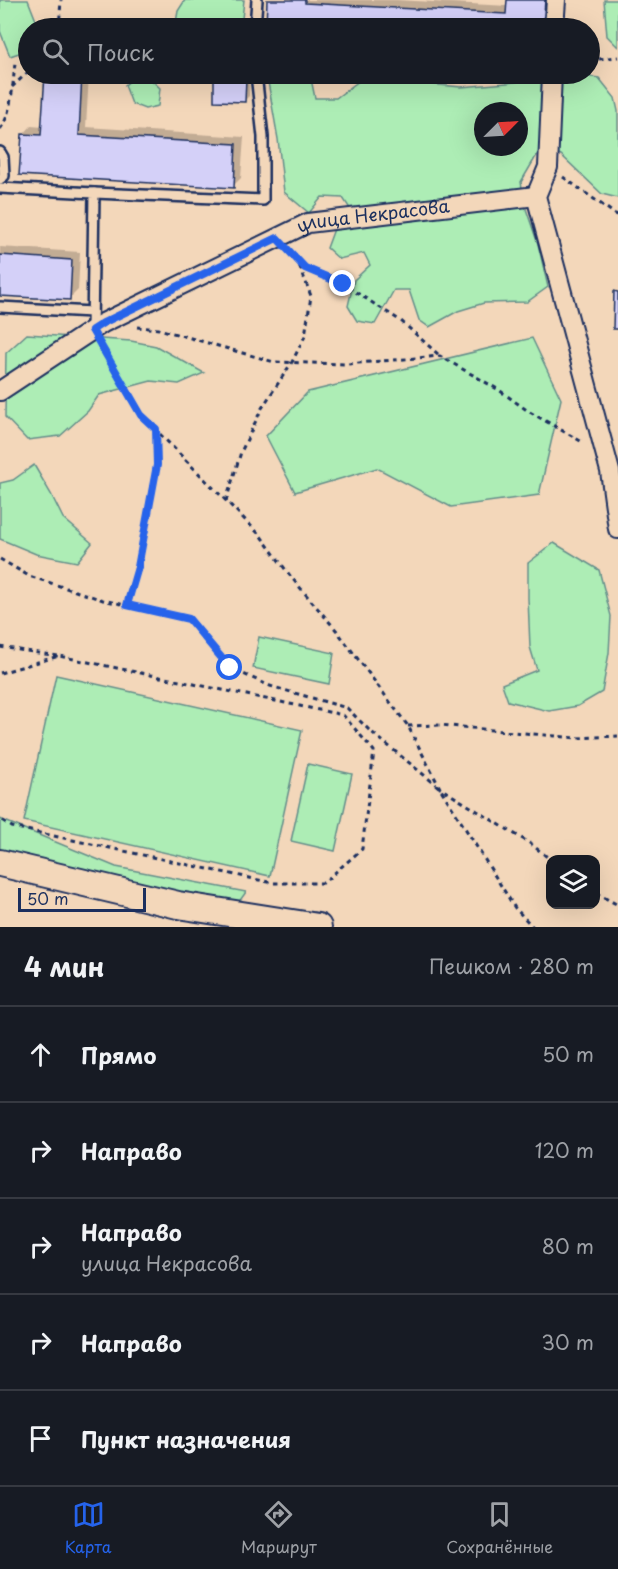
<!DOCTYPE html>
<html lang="ru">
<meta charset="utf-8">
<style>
:root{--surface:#171b24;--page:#20242c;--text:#f1f3f6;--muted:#9ea1a6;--line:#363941;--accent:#2563eb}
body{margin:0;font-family:"Playpen Sans",sans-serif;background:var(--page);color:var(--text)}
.controls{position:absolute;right:18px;bottom:18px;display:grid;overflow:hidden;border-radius:12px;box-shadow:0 6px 24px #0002}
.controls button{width:54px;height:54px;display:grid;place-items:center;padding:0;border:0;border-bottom:2px solid var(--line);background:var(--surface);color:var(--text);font:30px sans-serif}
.compass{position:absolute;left:474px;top:102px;width:54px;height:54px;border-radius:50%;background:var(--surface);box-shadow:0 6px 24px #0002;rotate:66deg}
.scale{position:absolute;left:18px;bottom:15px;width:128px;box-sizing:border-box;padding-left:6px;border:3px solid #1b2f5e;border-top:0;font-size:16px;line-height:21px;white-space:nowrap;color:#1b2f5e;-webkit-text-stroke:4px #f3d7ba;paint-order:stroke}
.stop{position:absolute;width:18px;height:18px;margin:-14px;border:4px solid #2563eb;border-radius:50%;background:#fff}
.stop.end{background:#2563eb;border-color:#fff;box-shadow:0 2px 6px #0008}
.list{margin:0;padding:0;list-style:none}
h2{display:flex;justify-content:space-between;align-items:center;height:78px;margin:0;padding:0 24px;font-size:26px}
h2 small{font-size:20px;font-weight:400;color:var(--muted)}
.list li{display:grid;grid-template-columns:39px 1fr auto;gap:18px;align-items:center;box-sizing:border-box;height:96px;padding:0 24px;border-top:2px solid var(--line)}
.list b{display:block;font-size:22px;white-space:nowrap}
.list p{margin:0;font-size:20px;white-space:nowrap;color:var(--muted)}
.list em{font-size:20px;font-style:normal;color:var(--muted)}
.icon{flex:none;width:33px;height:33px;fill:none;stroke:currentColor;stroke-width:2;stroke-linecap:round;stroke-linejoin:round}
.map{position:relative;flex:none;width:618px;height:927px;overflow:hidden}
.search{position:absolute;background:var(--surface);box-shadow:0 6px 24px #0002;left:18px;right:18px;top:18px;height:66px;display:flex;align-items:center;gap:15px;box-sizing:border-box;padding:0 21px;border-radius:33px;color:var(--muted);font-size:22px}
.sheet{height:558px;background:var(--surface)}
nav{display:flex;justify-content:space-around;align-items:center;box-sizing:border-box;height:84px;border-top:2px solid var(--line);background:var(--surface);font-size:16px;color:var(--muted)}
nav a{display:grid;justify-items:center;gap:3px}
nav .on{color:var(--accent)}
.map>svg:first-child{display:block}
</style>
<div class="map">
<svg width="618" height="927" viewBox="0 0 618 927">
<rect width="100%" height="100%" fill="#f3d7ba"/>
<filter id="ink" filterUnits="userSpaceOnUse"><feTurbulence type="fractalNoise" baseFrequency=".0167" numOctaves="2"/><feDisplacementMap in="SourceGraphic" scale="12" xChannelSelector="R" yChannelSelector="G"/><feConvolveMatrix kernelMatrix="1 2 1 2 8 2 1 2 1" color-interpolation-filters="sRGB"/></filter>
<g filter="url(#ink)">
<g fill="#adedb5" stroke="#648e8a" stroke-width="1.5" fill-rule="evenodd">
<path d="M0 0H28L39 28H28V50L10 56 0 31Z"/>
<path d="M185 0H244L241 28H175L178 11Z"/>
<path d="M604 0H618V47L607 36Z"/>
<path d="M274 74H310L315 98H336L363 78 461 87 507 83 568 74 599 78 615 98 618 111V198L602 194 561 155 541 148 521 182 525 206 538 244 548 287 527 302 484 303 458 311 429 327 419 320 409 290H394L375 324 357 321 348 306 354 280 370 265 364 253 339 259 327 248 334 229 353 213 343 198 322 197 309 213 284 192 278 139 267 76ZM483 111H519V147H483Z"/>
<path d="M148 77 160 88 158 106 145 109 132 104 125 85 132 79Z"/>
<path d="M27 334 131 341 156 346 204 373 179 384 151 381 99 395 88 411 60 436 27 440 5 417 6 353Z"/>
<path d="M532 338 561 399 539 495 451 507 377 468 295 492 266 436 308 392Z"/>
<path d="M34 465 51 494 63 518 92 543 77 562 36 554 0 539V483L13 480Z"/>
<path d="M554 543 599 570 611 616 609 653 602 692 578 706 549 711 508 701 502 684 537 670 530 647 528 598V563Z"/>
<path d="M259 637 334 653 329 684 253 668Z"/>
<path d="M56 675 302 730 270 876 24 821Z"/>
<path d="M308 764 352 774 335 851 291 841Z"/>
<path d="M0 819 116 867 246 892 236 906 0 853Z"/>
</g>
<g fill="#0003">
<path d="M269 0H397L508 6V0H552L550 28H268Z"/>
<path d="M46 74H89L86 127 244 137 241 178 233 186 23 135 31 126 43 127Z"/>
<path d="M220 76H249V96L245 100 216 80Z"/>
<path d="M0 247 80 252 78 290 70 298 0 294Z"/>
</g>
<g fill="#d4d0f8" stroke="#1b2f5e" stroke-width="1.5">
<path d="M267 0H305V3L506 14 507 0H545L543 28H266Z"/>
<path d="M45 74H82L79 135 236 144 234 188 19 175 22 134 41 135Z"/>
<path d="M214 79H246L245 102 214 101Z"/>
<path d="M0 255 72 260 70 300 0 296Z"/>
<path d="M614 291 618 292V329H613Z"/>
</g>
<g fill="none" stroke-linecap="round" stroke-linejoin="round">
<defs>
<g id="lane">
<path d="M255 28 257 0"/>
<path d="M0 152 3 157 4 176 0 179"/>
<path d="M0 188 94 193 92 330"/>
<path d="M94 193 263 200V137L256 74"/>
<path d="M0 307 92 312"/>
</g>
<g id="street">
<path d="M554 28 556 0"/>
<path d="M552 74 548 167 536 196 610 471 618 529"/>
<path id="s1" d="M0 391 103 323 308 223 536 196"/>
</g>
<path id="secondary" d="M0 863 178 905 318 927"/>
</defs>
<use href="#lane" stroke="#1b2f5e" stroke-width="14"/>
<use href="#street" stroke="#1b2f5e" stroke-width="22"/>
<use href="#secondary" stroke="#1b2f5e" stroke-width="30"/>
<g stroke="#1b2f5e" stroke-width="3" stroke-dasharray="4.5 4.5" stroke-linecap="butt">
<path d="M59 28 61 0"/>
<path d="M590 60 618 57"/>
<path d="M12 87 28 72"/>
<path d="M0 129C12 115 13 81 15 63"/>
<path d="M563 177 615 214 618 215"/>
<path d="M288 250 305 268 343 284 401 321 440 356"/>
<path d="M137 327 159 329 274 362 347 364 440 356 499 390 528 411 584 443"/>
<path d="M100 345 141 415 260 535 291 577 337 631 408 726 440 788 531 844 551 860"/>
<path d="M226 501 241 452 262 408 292 362 305 336 311 296 297 259"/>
<path d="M0 559 29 576 103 600 189 619 230 668 270 686 347 708 369 730 440 788 515 908 533 927"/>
<path d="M127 605 138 567 157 465 156 431"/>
<path d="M0 647 58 656"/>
<path d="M0 673 59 656 343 715 374 751 362 849 323 883H273L12 827 0 819"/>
<path d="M408 726 440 725 576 738 618 736"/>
<path d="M596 893 618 905"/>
</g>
<use href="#lane" stroke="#f3d7ba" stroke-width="9"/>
<use href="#street" stroke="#f3d7ba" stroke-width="18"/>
<use href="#secondary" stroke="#f3d7ba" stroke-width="26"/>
</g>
</g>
<g fill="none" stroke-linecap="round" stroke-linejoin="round" filter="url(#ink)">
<path stroke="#2563eb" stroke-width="8" d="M230 668 189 619 127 605 138 567 157 465 156 429 141 415 92 330 103 323 277 238 305 268 343 284"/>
</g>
<g text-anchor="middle" stroke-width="5" stroke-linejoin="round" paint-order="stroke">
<g font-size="18" fill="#1b2f5e" stroke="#f3d7ba">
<text dy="6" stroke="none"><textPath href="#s1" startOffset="417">улица Некрасова</textPath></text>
</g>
</g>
</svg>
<div class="controls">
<button><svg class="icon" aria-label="layers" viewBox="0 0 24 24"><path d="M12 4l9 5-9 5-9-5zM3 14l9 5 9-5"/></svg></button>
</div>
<svg class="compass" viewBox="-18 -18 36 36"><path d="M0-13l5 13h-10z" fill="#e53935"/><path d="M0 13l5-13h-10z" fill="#9ea1a6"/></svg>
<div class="scale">50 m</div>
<div class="stop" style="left:230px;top:668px"></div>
<div class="stop end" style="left:343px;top:284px"></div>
<div class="search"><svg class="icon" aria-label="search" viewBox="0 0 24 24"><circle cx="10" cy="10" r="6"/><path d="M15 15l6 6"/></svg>Поиск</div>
</div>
<section class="sheet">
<h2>4 мин<small>Пешком · 280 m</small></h2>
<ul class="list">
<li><svg class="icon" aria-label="ahead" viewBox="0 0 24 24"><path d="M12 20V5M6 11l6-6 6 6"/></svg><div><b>Прямо</b></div><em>50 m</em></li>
<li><svg class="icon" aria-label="right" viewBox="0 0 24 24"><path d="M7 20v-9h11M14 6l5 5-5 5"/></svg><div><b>Направо</b></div><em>120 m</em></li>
<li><svg class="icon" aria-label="right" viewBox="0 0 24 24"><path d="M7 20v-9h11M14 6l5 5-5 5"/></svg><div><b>Направо</b><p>улица Некрасова</p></div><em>80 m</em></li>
<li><svg class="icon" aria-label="right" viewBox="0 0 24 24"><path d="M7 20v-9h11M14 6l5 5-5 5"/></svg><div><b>Направо</b></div><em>30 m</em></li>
<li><svg class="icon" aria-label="arrive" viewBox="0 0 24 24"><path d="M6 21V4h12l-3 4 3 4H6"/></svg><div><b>Пункт назначения</b></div></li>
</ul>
</section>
<nav>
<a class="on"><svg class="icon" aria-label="map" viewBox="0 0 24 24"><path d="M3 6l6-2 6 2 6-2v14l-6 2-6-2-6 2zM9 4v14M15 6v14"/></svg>Карта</a>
<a><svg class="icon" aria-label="directions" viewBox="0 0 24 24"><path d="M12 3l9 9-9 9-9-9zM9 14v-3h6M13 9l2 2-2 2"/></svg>Маршрут</a>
<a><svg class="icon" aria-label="saved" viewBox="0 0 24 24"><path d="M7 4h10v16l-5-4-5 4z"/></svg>Сохранённые</a>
</nav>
